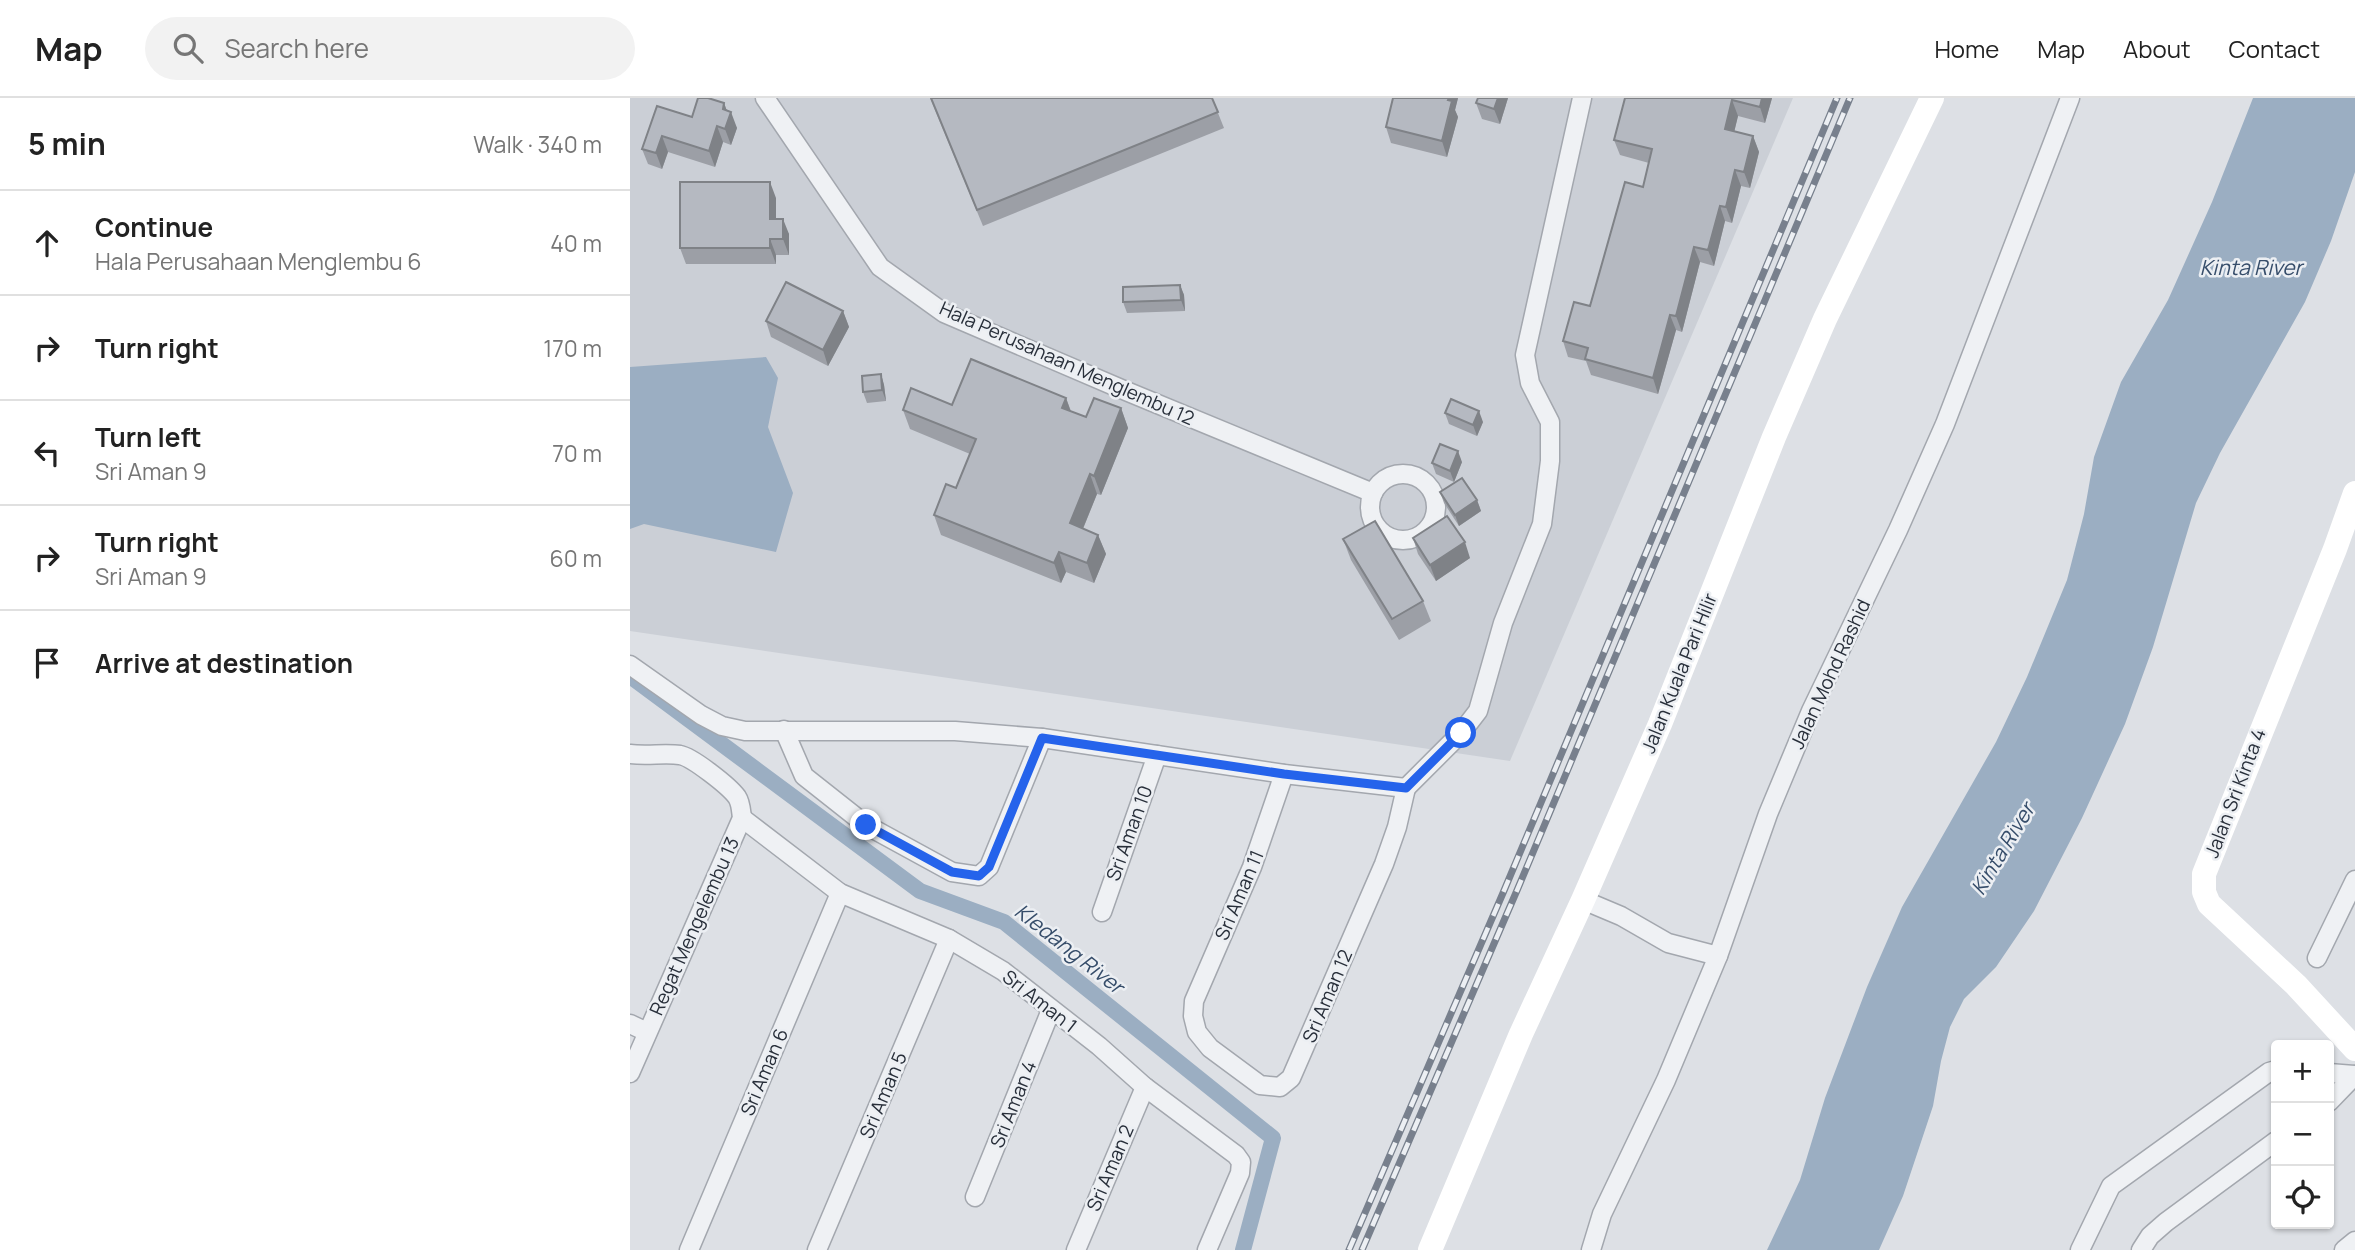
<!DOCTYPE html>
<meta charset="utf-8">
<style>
:root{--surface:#fff;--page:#f2f2f2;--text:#222;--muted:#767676;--line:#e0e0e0}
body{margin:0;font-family:Manrope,sans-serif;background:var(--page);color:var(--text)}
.controls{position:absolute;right:21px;bottom:21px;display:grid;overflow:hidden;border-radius:7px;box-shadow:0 2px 5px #0004}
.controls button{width:63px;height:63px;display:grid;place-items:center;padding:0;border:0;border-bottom:2px solid var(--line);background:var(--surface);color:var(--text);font:35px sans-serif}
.stop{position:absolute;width:21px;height:21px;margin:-16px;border:5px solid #2563eb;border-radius:50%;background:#fff}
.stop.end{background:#2563eb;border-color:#fff;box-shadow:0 2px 7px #0008}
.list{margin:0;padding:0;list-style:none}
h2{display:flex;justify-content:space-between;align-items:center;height:91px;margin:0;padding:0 28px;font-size:30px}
h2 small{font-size:23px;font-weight:400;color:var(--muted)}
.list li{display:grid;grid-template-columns:46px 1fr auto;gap:21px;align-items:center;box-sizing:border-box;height:105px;padding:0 28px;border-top:2px solid var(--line)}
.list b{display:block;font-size:26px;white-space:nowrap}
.list p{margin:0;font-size:23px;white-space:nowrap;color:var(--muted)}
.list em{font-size:23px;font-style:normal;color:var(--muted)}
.icon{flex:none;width:38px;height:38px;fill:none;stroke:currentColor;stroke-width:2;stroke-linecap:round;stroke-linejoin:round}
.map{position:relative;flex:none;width:1725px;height:1152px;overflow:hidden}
header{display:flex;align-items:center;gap:42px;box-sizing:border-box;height:98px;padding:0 35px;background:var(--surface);border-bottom:2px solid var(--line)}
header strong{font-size:33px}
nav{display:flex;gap:38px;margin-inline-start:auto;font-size:24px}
.search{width:490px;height:63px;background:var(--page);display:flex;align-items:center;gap:18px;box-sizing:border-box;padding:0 24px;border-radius:38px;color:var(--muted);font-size:26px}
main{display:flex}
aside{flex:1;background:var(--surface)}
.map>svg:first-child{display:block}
</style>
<header>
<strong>Map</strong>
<div class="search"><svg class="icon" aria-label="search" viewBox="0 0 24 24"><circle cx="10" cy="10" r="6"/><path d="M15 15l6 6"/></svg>Search here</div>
<nav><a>Home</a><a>Map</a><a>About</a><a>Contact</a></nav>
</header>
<main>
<aside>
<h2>5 min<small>Walk · 340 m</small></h2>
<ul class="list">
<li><svg class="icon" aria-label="ahead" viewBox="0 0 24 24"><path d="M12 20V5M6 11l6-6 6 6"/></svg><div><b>Continue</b><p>Hala Perusahaan Menglembu 6</p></div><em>40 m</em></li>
<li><svg class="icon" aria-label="right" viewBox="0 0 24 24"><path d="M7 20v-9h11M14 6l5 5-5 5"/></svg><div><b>Turn right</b></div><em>170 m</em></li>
<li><svg class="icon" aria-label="left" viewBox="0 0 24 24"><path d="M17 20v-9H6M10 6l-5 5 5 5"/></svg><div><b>Turn left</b><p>Sri Aman 9</p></div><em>70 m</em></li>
<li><svg class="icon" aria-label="right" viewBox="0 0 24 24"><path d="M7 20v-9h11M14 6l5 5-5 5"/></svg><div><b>Turn right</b><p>Sri Aman 9</p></div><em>60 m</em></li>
<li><svg class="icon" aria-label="arrive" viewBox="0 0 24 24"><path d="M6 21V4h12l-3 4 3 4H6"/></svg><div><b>Arrive at destination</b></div></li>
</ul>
</aside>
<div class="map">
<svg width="1725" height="1152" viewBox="0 0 1725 1152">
<rect width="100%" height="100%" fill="#dde0e5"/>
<path fill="#cbcfd6" d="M0 0H1163L880 663 0 533Z"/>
<g fill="#9baec2">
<path d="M1623 0H1725V74L1701 143 1675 204 1590 355 1566 405 1523 549 1495 626 1452 720 1404 813 1366 869 1334 901 1320 929 1311 963 1303 1008 1273 1098 1249 1152H1137L1170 1082 1195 1000 1237 889 1272 809 1366 644 1397 579 1437 482 1454 416 1464 359 1491 284 1538 202 1582 104Z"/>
<path d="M136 259 148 280 138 329 163 395 146 454 14 426 0 431V269Z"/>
</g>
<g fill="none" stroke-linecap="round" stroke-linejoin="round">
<path stroke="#9baec2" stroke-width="16" d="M0 578 290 793 374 824 643 1040 613 1152"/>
<defs>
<g id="street">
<path d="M135 0 250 169 314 215 496 293 743 395"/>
<circle cx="773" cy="409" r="33"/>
<path d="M0 567 71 617 92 628 115 633H325L412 640 654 676 776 690"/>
<path d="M154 632 174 678 236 727 322 774 349 778 359 769 412 640"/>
<path d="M0 656C16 658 36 655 50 657 62 659 99 688 107 699 111 705 111 713 112 720L0 975"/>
<path d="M654 676 622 769 564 903 563 918 567 934 580 950 630 987 650 989 661 980 754 766 767 729 776 690"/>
<path d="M776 690 831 635 848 613 873 525 912 426 920 363V324L900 285 895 257 952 0"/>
<path d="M112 720 210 795 319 841 373 873 469 948 515 989 606 1057 611 1064 610 1075 577 1152"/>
<path d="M953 802 991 818 1038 845 1088 858"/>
<path d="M472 814 527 657"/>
<path d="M1687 860 1725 782"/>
<path d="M0 926 17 934"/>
<path d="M1699 975 1725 977"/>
<path d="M1699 1004 1725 977"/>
<path d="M345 1099 421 912"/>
<path d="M59 1152 210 795"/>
<path d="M187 1152 319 841"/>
<path d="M446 1152 515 989"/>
<path d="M961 1152 972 1116 1036 982 1088 858 1138 716 1181 613 1268 432 1315 326 1440 0"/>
<path d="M1450 1152 1481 1088 1639 974 1646 972"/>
<path d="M1511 1152 1520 1138 1536 1124 1646 1043"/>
<path d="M1714 1152 1725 1143"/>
</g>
</defs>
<use href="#street" stroke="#a3a7ae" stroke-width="21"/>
<use href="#street" stroke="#eff1f4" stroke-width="18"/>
<g stroke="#fff" stroke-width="24">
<path d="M1725 395 1705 451 1574 776V794L1579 806 1666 887 1725 951"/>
<path d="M800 1152 891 936 953 802 1030 626 1144 339 1195 221 1302 0"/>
</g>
<defs>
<g id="rail">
<path d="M719 1152 873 795 1207 0"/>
<path d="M732 1152 888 790 1220 0"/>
</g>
</defs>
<use href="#rail" stroke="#78808d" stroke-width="7"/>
<use href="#rail" stroke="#eceff3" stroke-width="4.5" stroke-dasharray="13" stroke-linecap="butt"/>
</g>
<g fill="#9c9fa6">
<path d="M300 0H582L594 30 353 128Z"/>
<path d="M763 0H828L825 12 828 19 817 59 761 45 756 29Z"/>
<path d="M878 0 870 26 852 21 846 5Z"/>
<path d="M1054 0H1142L1135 25 1108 18 1104 34 1123 38 1129 54 1120 90 1111 88 1102 125 1095 123 1084 168 1070 164 1052 234 1046 232 1028 296 961 277 956 263 938 259 933 243 960 208 1013 89 1019 65 990 57 984 42Z"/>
<path d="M94 5 97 13 107 30 101 47 93 44 85 69 38 54 32 71 18 66 12 51 62 19Z"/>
<path d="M146 100V121L159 136V157H146V166H56L50 150Z"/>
<path d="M550 187 554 197 555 213 497 215 493 204Z"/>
<path d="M213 213 219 229 198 268 141 239 136 223Z"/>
<path d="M251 276 254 287 256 303 237 305 233 294Z"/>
<path d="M436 300 441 313 456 319 491 310 498 330 471 397 467 396 453 431 468 437 476 456 464 485 436 474 431 485 311 437 304 417 326 390 340 356 280 331 273 312 322 307Z"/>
<path d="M815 315 853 324 847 338 819 326Z"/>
<path d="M832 364 824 384 806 376 802 365Z"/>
<path d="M810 394 847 402 851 413 829 428 814 405Z"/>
<path d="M783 440 840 460 806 483 788 456Z"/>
<path d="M713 441 793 503 801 523 769 542 721 462Z"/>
</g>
<g fill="#7f8287">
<path d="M819 0H828L825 12 828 19 817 59 812 43Z"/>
<path d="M868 0H878L870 26 864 11Z"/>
<path d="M1132 0H1142L1135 25 1130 9Z"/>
<path d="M1102 2 1108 18 1101 47 1095 31Z"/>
<path d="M94 5 99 19 101 14 107 30 101 47 95 31 93 11Z"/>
<path d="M87 28 93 44 85 69 79 53Z"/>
<path d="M32 38 38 54 32 71 26 55Z"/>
<path d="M1123 38 1129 54 1120 90 1114 74Z"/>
<path d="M1105 72 1111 88 1102 125 1096 109Z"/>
<path d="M140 84 146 100V136L140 121Z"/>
<path d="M1090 108 1095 123 1084 168 1078 152Z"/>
<path d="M153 121 159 136V157L153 141Z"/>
<path d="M140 141 146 157V166L140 150Z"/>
<path d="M1064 149 1070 164 1052 234 1046 218Z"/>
<path d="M550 187 554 197 555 213 551 202Z"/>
<path d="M213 213 219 229 198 268 193 252Z"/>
<path d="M1040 217 1046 232 1028 296 1023 280Z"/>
<path d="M251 276 254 287 256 303 252 292Z"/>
<path d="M436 300 443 320 432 310Z"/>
<path d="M491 310 498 330 471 397 464 378Z"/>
<path d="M849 313 853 324 847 338 843 327Z"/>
<path d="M828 353 832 364 824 384 820 373Z"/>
<path d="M460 376 467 396 447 445 440 425Z"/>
<path d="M847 402 851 413 829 428 825 417Z"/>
<path d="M468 437 476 456 464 485 457 465Z"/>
<path d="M835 444 840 460 806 483 800 467Z"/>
<path d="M429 454 436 474 431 485 424 465Z"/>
</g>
<g fill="#b5b9c1" stroke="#7f8287" stroke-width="2">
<path d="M68 0H78L94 5 93 11 101 14 95 31 87 28 79 53 32 38 26 55 12 51 27 8 62 19Z"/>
<path d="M301 0H582L588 14 347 112Z"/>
<path d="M763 0H819L818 2 822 3 812 43 756 29Z"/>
<path d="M848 0H868L864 11 846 5Z"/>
<path d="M995 0H1132L1130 9 1102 2 1095 31 1123 38 1114 74 1105 72 1096 109 1090 108 1078 152 1064 149 1046 218 1040 217 1023 280 955 261 958 250 933 243 944 204 960 208 995 84 1013 89 1022 51 984 42Z"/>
<path d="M50 84H140V121H153V141H140V150H50Z"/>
<path d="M156 184 213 213 193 252 136 223Z"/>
<path d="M550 187 551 202 493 204V189Z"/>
<path d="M341 261 436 300 432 310 456 319 464 300 491 310 464 378 460 376 440 425 468 437 457 465 429 454 424 465 304 417 316 386 326 390 346 341 273 312 281 290 322 307Z"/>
<path d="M251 276 252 292 233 294 232 278Z"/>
<path d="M821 301 849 313 843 327 815 315Z"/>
<path d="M810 346 828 353 820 373 802 365Z"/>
<path d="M832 380 847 402 825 417 810 394Z"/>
<path d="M817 418 835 444 800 467 783 440Z"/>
<path d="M745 423 793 503 762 521 713 441Z"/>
</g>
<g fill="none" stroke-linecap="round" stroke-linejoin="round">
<path stroke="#2563eb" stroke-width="9" d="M236 727 322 774 349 778 359 769 412 640 654 676 776 690 831 635"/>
</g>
<g text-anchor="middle" stroke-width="5" stroke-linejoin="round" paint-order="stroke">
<g font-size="19" fill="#282f3a" stroke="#eceff3">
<text transform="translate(437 265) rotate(24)" y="7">Hala Perusahaan Menglembu 12</text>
<text transform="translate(1049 575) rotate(-68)" y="7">Jalan Kuala Pari Hilir</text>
<text transform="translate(1200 576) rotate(-65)" y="7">Jalan Mohd Rashid</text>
<text transform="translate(1605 695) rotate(-69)" y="7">Jalan Sri Kinta 4</text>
<text transform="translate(499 735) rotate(-70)" y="7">Sri Aman 10</text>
<text transform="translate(609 797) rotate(-67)" y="7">Sri Aman 11</text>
<text transform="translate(64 828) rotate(-66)" y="7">Regat Mengelembu 13</text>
<text transform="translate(697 898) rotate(-67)" y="7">Sri Aman 12</text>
<text transform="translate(410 903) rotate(38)" y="7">Sri Aman 1</text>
<text transform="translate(134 974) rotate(-67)" y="7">Sri Aman 6</text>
<text transform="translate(253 997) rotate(-67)" y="7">Sri Aman 5</text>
<text transform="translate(383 1006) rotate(-68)" y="7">Sri Aman 4</text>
<text transform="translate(480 1070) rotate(-67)" y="7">Sri Aman 2</text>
</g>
<g font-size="21" font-style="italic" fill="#364d6a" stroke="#eceff3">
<text x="1621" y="177">Kinta River</text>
<text transform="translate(1373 751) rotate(-59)" y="7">Kinta River</text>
<text transform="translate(439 851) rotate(38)" y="7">Kledang River</text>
</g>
</g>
</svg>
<div class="controls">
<button>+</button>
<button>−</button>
<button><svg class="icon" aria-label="locate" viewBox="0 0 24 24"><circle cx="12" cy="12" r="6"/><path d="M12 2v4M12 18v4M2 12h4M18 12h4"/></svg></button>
</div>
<div class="stop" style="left:831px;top:635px"></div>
<div class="stop end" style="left:236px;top:727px"></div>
</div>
</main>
